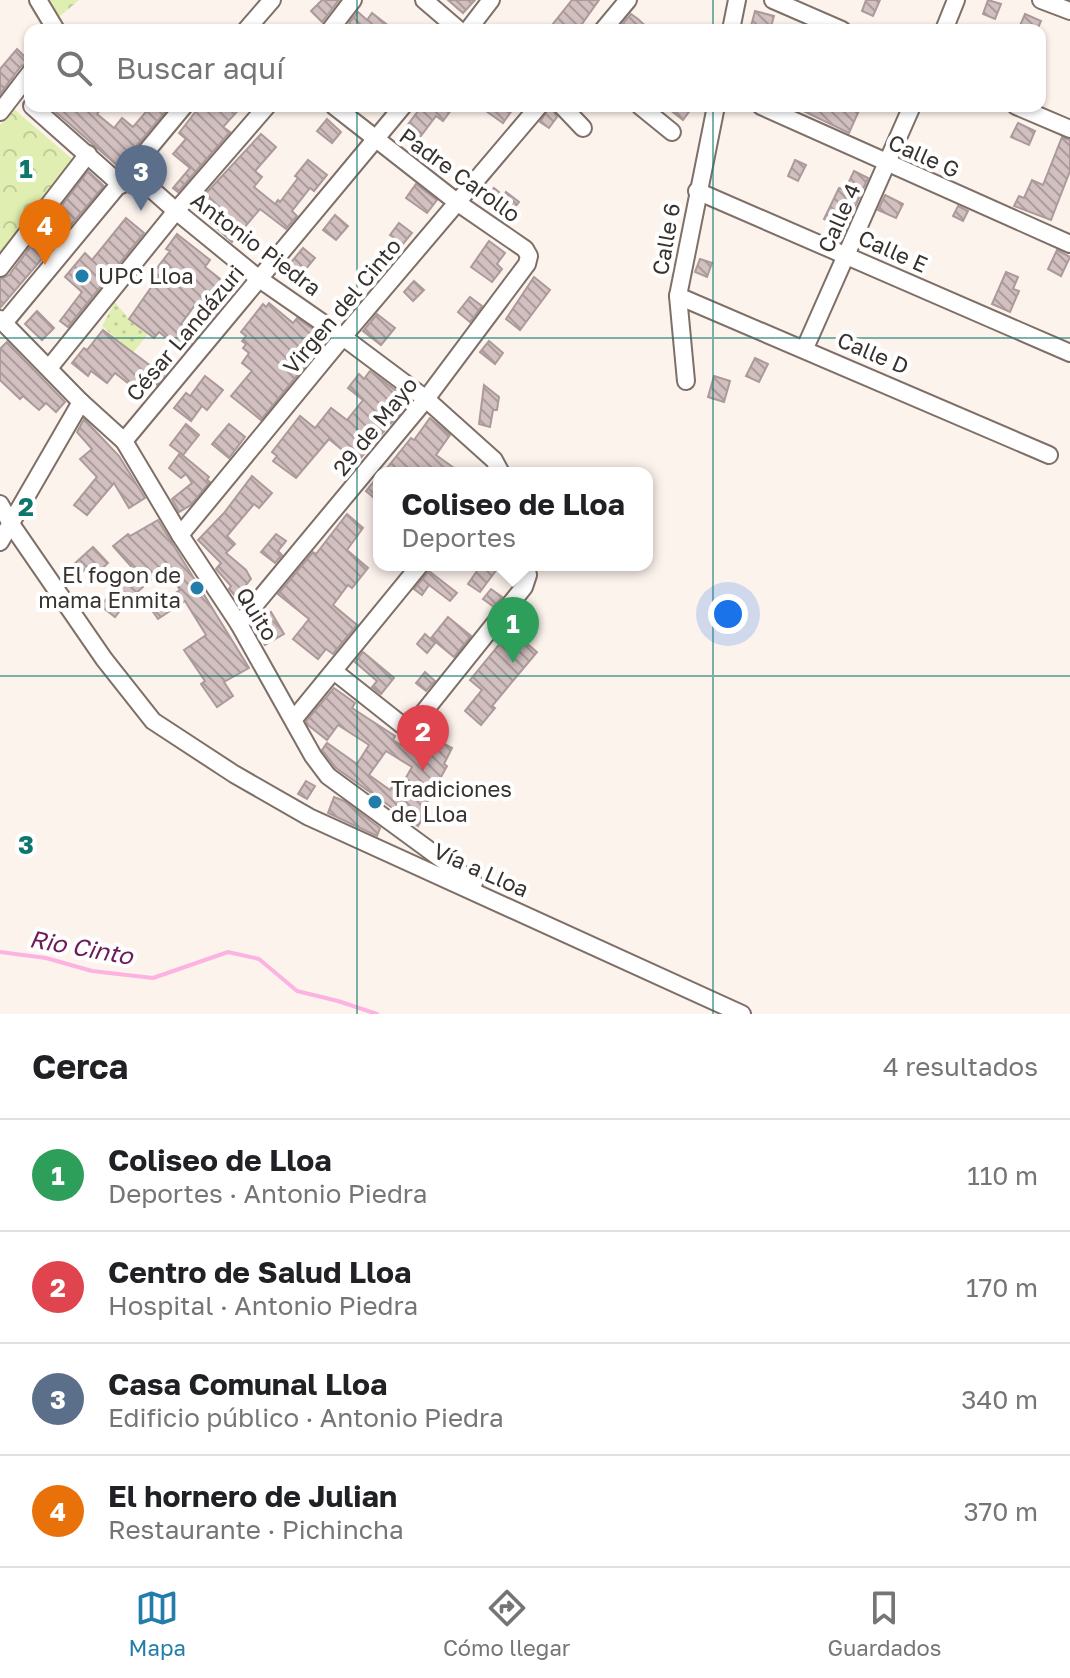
<!DOCTYPE html>
<html lang="es">
<meta charset="utf-8">
<style>
:root{--surface:#fff;--page:#f2f2f2;--text:#202124;--muted:#757577;--line:#e0e0e0;--accent:#227dab}
body{margin:0;font-family:"Golos Text",sans-serif;background:var(--page);color:var(--text)}
.you{position:absolute;left:728px;top:614px;width:28px;height:28px;margin:-20px;border:6px solid #fff;border-radius:50%;background:#1a73e8;box-shadow:0 0 0 12px #1a73e833}
.badge{display:grid;place-items:center;width:52px;height:52px;border-radius:50%;background:var(--accent);color:#fff;font-size:26px;font-weight:700}
.pin{position:absolute;translate:-50% -66px;filter:drop-shadow(0 2px 4px #0008)}
.pin::after{content:'';position:absolute;top:42px;width:28px;height:24px;background:inherit;clip-path:polygon(0 0,100% 0,50% 100%)}
.popup{position:absolute;left:373px;top:467px;width:280px;height:104px;box-sizing:border-box;display:grid;place-content:center;border-radius:16px;background:var(--surface);filter:drop-shadow(0 2px 6px #0005);font-size:26px;white-space:nowrap;color:var(--muted)}
.popup b{font-size:30px;color:var(--text)}
.popup::after{content:'';position:absolute;left:50%;top:100%;margin-left:-16px;border:16px solid transparent;border-top-color:var(--surface)}
.list{margin:0;padding:0;list-style:none}
h2{display:flex;justify-content:space-between;align-items:center;height:104px;margin:0;padding:0 32px;font-size:34px}
h2 small{font-size:26px;font-weight:400;color:var(--muted)}
.list li{display:grid;grid-template-columns:52px 1fr auto;gap:24px;align-items:center;box-sizing:border-box;height:112px;padding:0 32px;border-top:2px solid var(--line)}
.list b{display:block;font-size:30px;white-space:nowrap}
.list p{margin:0;font-size:26px;white-space:nowrap;color:var(--muted)}
.list em{font-size:26px;font-style:normal;color:var(--muted)}
.icon{flex:none;width:44px;height:44px;fill:none;stroke:currentColor;stroke-width:2;stroke-linecap:round;stroke-linejoin:round}
.map{position:relative;flex:none;width:1070px;height:1014px;overflow:hidden}
.search{position:absolute;background:var(--surface);box-shadow:0 2px 6px #0004;left:24px;right:24px;top:24px;height:88px;display:flex;align-items:center;gap:20px;box-sizing:border-box;padding:0 28px;border-radius:16px;color:var(--muted);font-size:30px}
.sheet{height:552px;background:var(--surface)}
nav{display:flex;justify-content:space-around;align-items:center;box-sizing:border-box;height:112px;border-top:2px solid var(--line);background:var(--surface);font-size:22px;color:var(--muted)}
nav a{display:grid;justify-items:center;gap:4px}
nav .on{color:var(--accent)}
.map>svg:first-child{display:block}
</style>
<div class="map">
<svg width="1070" height="1014" viewBox="0 0 1070 1014">
<defs>
<pattern id="grass-dots" width="8" height="8" patternUnits="userSpaceOnUse" patternTransform="scale(2)"><rect width="8" height="8" fill="#e0efb1"/><path d="M2 2h.1M6 6h.1" fill="none" stroke="#c1cd99" stroke-width="1.8" stroke-linecap="round"/></pattern>
<pattern id="cemetery-stones" width="16" height="16" patternUnits="userSpaceOnUse" patternTransform="scale(2)"><rect width="16" height="16" fill="#e0efb1"/><path d="M2 7V4a2 2 0 0 1 4 0v3zM10 15v-3a2 2 0 0 1 4 0v3z" fill="#c1cd99"/></pattern>
<pattern id="park-crowns" width="20" height="18" patternUnits="userSpaceOnUse" patternTransform="scale(2)"><rect width="20" height="18" fill="#e0efb1"/><path d="M2 6a3 3 0 1 1 6 0M12 15a3 3 0 1 1 6 0" fill="none" stroke="#c1cd99"/></pattern>
<pattern id="building-back-hatch" width="6" height="6" patternUnits="userSpaceOnUse" patternTransform="scale(2)"><rect width="6" height="6" fill="#d2bfc0"/><path d="M-1 5l2 2M0 0l6 6M5-1l2 2" fill="none" stroke="#ab9c9c"/></pattern>
</defs>
<rect width="100%" height="100%" fill="#fdf3ed"/>
<path fill="url(#grass-dots)" d="M115 302 129 319 148 334 133 353 102 326Z"/>
<path fill="url(#cemetery-stones)" d="M35 0H79L52 23Z"/>
<path fill="url(#park-crowns)" d="M14 109 77 163 0 264V125Z"/>
<g fill="none" stroke-linecap="round" stroke-linejoin="round">
<path stroke="#fcb3e2" stroke-width="4" d="M0 952 46 958 92 971 153 978 228 952 259 959 297 991 338 1001 377 1014"/>
</g>
<g fill="url(#building-back-hatch)" stroke="#ac9a9a" stroke-width="2" fill-rule="evenodd">
<path d="M322 0H339L322 22 311 11Z"/>
<path d="M448 0H475L463 13Z"/>
<path d="M572 0H599L582 24 590 30H548Z"/>
<path d="M866 0H880L873 16 862 11Z"/>
<path d="M988 0 1001 4 995 19 983 14Z"/>
<path d="M755 11 774 16 770 30H750Z"/>
<path d="M358 12 367 20 372 13 394 30H357L349 23Z"/>
<path d="M631 14 638 19 650 30 619 28Z"/>
<path d="M1025 14 1041 21 1037 30H1018Z"/>
<path d="M17 49 30 62 21 66 0 94V69Z"/>
<path d="M49 106H103L97 114 114 128 122 118 133 127 151 106H170L119 167Z"/>
<path d="M200 106H242L223 127 230 132 178 192 173 188 190 168 173 154 186 139 179 133Z"/>
<path d="M419 106H454L443 121 436 116 420 137 406 127 421 107Z"/>
<path d="M479 106H515L503 123Z"/>
<path d="M550 106 557 117 549 128 540 122Z"/>
<path d="M665 106H693L683 120Z"/>
<path d="M793 106H861L849 133Z"/>
<path d="M327 119 341 132 332 143 317 131Z"/>
<path d="M1018 123 1035 131 1029 145 1011 137Z"/>
<path d="M261 134 276 147 255 171 262 177 254 187 275 204 278 200 280 202 298 178 295 176 308 160 327 175 314 191 310 188 292 211 297 216 286 229 260 209 232 242 211 223 214 220 196 204Z"/>
<path d="M1062 137 1070 140V171L1051 220 1014 206 1019 196 1024 198 1032 180 1043 185Z"/>
<path d="M795 160 806 165 798 181 788 176Z"/>
<path d="M88 171 104 186 0 308V279L9 275Z"/>
<path d="M854 171 868 178 845 229 824 219 839 188 845 190Z"/>
<path d="M416 184 437 200 427 213 406 198Z"/>
<path d="M494 188 504 196 506 192 519 202 508 216 485 200Z"/>
<path d="M885 195 903 204 896 218 878 210Z"/>
<path d="M958 206 968 211 963 221 953 216Z"/>
<path d="M335 215 348 226 336 240 323 230Z"/>
<path d="M126 218 144 233 68 327 60 321 82 292 65 277 85 253 92 260Z"/>
<path d="M399 223 412 233 403 244 390 235Z"/>
<path d="M177 234 210 260 205 267 233 289 212 318 195 305 181 324 197 336 184 352 159 332 154 338 129 319 159 276 154 272 170 251 166 249Z"/>
<path d="M489 241 505 253 497 264 502 269 492 282 471 267Z"/>
<path d="M303 248 315 258 295 282 283 272Z"/>
<path d="M1057 250 1070 257 1061 276 1048 269Z"/>
<path d="M700 259 712 263 707 277 695 272Z"/>
<path d="M1006 272 1018 277 1013 289 1019 291 1010 312 992 304Z"/>
<path d="M534 277 550 290 520 330 506 319Z"/>
<path d="M414 281 424 290 413 301 404 292Z"/>
<path d="M470 297 482 306 470 322 458 312Z"/>
<path d="M269 303 293 323 297 318 327 339 261 420 231 396 252 371 242 363 249 353 243 348 246 344 242 341 246 336 241 332 263 304 266 307Z"/>
<path d="M37 311 54 328 42 340 25 324Z"/>
<path d="M377 314 395 328 381 345 363 331Z"/>
<path d="M103 330 164 376 157 385 150 380 138 391 115 373 107 383 91 371 88 376 72 363 84 348 87 350Z"/>
<path d="M489 341 503 353 495 364 480 352Z"/>
<path d="M7 342 65 402 56 412 46 403 39 410 23 396 20 399 0 380V349Z"/>
<path d="M755 358 768 364 759 382 746 376Z"/>
<path d="M370 371 407 399 397 411 400 413 357 462 329 439 296 478 273 461 277 456 272 452 300 416 315 428 331 408 347 420 363 400 348 388 359 374 364 379Z"/>
<path d="M205 376 223 390 207 410 202 406 191 421 174 408 186 393 190 396Z"/>
<path d="M714 376 730 381 724 402 708 397Z"/>
<path d="M484 385 499 397 497 410H493L490 427 479 424Z"/>
<path d="M430 418 450 435 436 455 461 473H383L411 438 414 440Z"/>
<path d="M84 419 119 456 145 498 129 508 114 483 87 515 74 505 97 477 80 459 92 449 77 432Z"/>
<path d="M186 424 199 435 183 455 170 445Z"/>
<path d="M229 424 245 437 229 458 212 444Z"/>
<path d="M180 453 209 477 207 480 210 482 191 505 179 512 172 499 192 483 186 474 181 478 169 468Z"/>
<path d="M379 475V502L366 491Z"/>
<path d="M252 476 272 493 259 508 254 504 227 536 235 544 226 553 246 570 251 579 236 597 229 589 231 586 216 569 221 563 198 540 224 513Z"/>
<path d="M347 514 363 528 347 550 368 568 352 588 348 585 333 605 357 625 333 654 326 649 318 659 293 639 309 619 278 594 313 552 316 554Z"/>
<path d="M158 520 249 668 224 682 233 696 217 707 201 684 205 681 184 650 206 635 185 601 158 619 151 609 180 590 167 570 164 569 129 599 115 617 101 606 110 594 137 573 113 546 128 534 130 536Z"/>
<path d="M276 534 286 541 278 551 282 555 275 563 261 552Z"/>
<path d="M93 547 108 563 98 572 91 564 70 583 62 575Z"/>
<path d="M481 565H500L480 592 468 584Z"/>
<path d="M429 571 457 593 450 601 429 585 422 595 414 589Z"/>
<path d="M491 589 502 597 494 607 483 599Z"/>
<path d="M271 612 284 634 265 645 253 625Z"/>
<path d="M448 617 471 636 454 657 431 638Z"/>
<path d="M511 630 537 652 492 706 495 708 481 725 465 711 482 690 470 680Z"/>
<path d="M425 634 435 643 427 653 417 644Z"/>
<path d="M363 652 394 678 381 694 372 687 377 681 355 662Z"/>
<path d="M425 672 435 681 426 691 416 683Z"/>
<path d="M334 688 355 703 352 708 395 736 393 740 418 756 420 752 427 756 439 741 452 748 444 764 447 766 425 806 429 808 418 826 336 768 322 750 327 743 357 764 369 745 338 725 327 740 308 725 306 721ZM386 751 412 767 400 788 394 784 390 790 369 775Z"/>
<path d="M306 781 315 786 307 799 298 794Z"/>
<path d="M334 797 344 801 380 828 377 836 328 813Z"/>
</g>
<g fill="none" stroke-linecap="round" stroke-linejoin="round">
<defs>
<g id="minor">
<path d="M38 0 56 30"/>
<path d="M424 0 459 30"/>
<path d="M773 0 842 30"/>
<path d="M1041 0 1070 11"/>
<path d="M246 30 272 0"/>
<path d="M330 30 353 0"/>
<path d="M468 30 491 0"/>
<path d="M603 30 628 0"/>
<path d="M731 30 737 0"/>
<path d="M944 30 956 0"/>
<path d="M32 106 121 185"/>
<path d="M562 106 583 128"/>
<path d="M640 106 672 132"/>
<path d="M761 106 1070 244"/>
<path d="M1016 106 1070 129"/>
<path d="M0 112 30 73"/>
<path d="M131 171 176 211 258 278 343 337 426 399 494 460 501 473"/>
<path d="M697 191 1070 353"/>
<path d="M0 268 88 154"/>
<path d="M678 296 1049 455"/>
<path d="M0 319 81 402 124 441 180 535 239 624 313 756 328 776 474 883"/>
<path d="M4 323 184 106"/>
<path d="M805 348 912 106"/>
<path d="M49 368 176 211 267 106"/>
<path d="M686 381 678 296 716 106"/>
<path d="M124 441 403 106"/>
<path d="M0 504 11 524 104 659 153 721 234 774 309 817 742 1014"/>
<path d="M180 535 343 337 539 106"/>
<path d="M0 542 81 402"/>
<path d="M239 624 426 399 527 264 529 256 525 249 458 203 334 106"/>
<path d="M335 672 402 725 411 728 524 587 528 575 526 565"/>
<path d="M294 719 420 565"/>
</g>
</defs>
<use href="#minor" stroke="#7e7068" stroke-width="20"/>
<use href="#minor" stroke="#fff" stroke-width="16"/>
</g>
<path fill="none" stroke="#0f766e" stroke-width="2" stroke-opacity="0.55" d="M357 0V30M713 0V30M357 106V1014M713 106V1014M0 338H1070M0 676H1070"/>
<g fill="#227dab" stroke="#fff" stroke-width="3">
<circle cx="82" cy="276" r="8"/>
<circle cx="197" cy="588" r="8"/>
<circle cx="375" cy="802" r="8"/>
</g>
<g text-anchor="middle" stroke-width="8" stroke-linejoin="round" paint-order="stroke">
<g font-size="22" fill="#38322f" stroke="#fff">
<text transform="translate(924 156) rotate(24)" y="8">Calle G</text>
<text transform="translate(460 175) rotate(36)" y="8">Padre Carollo</text>
<text transform="translate(839 218) rotate(-66)" y="8">Calle 4</text>
<text transform="translate(666 239) rotate(-80)" y="8">Calle 6</text>
<text transform="translate(256 244) rotate(37)" y="8">Antonio Piedra</text>
<text transform="translate(893 251) rotate(24)" y="8">Calle E</text>
<text transform="translate(342 306) rotate(-50)" y="8">Virgen del Cinto</text>
<text transform="translate(185 333) rotate(-50)" y="8">César Landázuri</text>
<text transform="translate(873 353) rotate(23)" y="8">Calle D</text>
<text transform="translate(375 426) rotate(-51)" y="8">29 de Mayo</text>
<text transform="translate(257 614) rotate(58)" y="8">Quito</text>
<text transform="translate(481 870) rotate(24)" y="8">Vía a Lloa</text>
</g>
<g font-size="22" fill="#38322f" stroke="#fff" text-anchor="start">
<text x="98" y="284">UPC Lloa</text>
<text x="181" y="583" text-anchor="end">El fogon de<tspan x="181" dy="25">mama Enmita</tspan></text>
<text x="391" y="797">Tradiciones<tspan x="391" dy="25">de Lloa</tspan></text>
</g>
<g font-size="24" font-style="italic" fill="#6d1b58" stroke="#fff">
<text transform="translate(81 948) rotate(10)" y="8">Rio Cinto</text>
</g>
</g>
<g font-size="26" text-anchor="middle" font-weight="bold" fill="#0f766e" stroke="#fff" stroke-width="8" stroke-linejoin="round" paint-order="stroke">
<text x="26" y="178">1</text>
<text x="26" y="516">2</text>
<text x="26" y="854">3</text>
</g>
</svg>
<div class="you"></div>
<div class="pin badge" style="left:513px;top:663px;background:#2e9e5b">1</div>
<div class="popup"><b>Coliseo de Lloa</b>Deportes</div>
<div class="pin badge" style="left:423px;top:771px;background:#e0444e">2</div>
<div class="pin badge" style="left:141px;top:211px;background:#5c6f8a">3</div>
<div class="pin badge" style="left:45px;top:265px;background:#e8710a">4</div>
<div class="search"><svg class="icon" aria-label="search" viewBox="0 0 24 24"><circle cx="10" cy="10" r="6"/><path d="M15 15l6 6"/></svg>Buscar aquí</div>
</div>
<section class="sheet">
<h2>Cerca<small>4 resultados</small></h2>
<ul class="list">
<li><span class="badge" style="background:#2e9e5b">1</span><div><b>Coliseo de Lloa</b><p>Deportes · Antonio Piedra</p></div><em>110 m</em></li>
<li><span class="badge" style="background:#e0444e">2</span><div><b>Centro de Salud Lloa</b><p>Hospital · Antonio Piedra</p></div><em>170 m</em></li>
<li><span class="badge" style="background:#5c6f8a">3</span><div><b>Casa Comunal Lloa</b><p>Edificio público · Antonio Piedra</p></div><em>340 m</em></li>
<li><span class="badge" style="background:#e8710a">4</span><div><b>El hornero de Julian</b><p>Restaurante · Pichincha</p></div><em>370 m</em></li>
</ul>
</section>
<nav>
<a class="on"><svg class="icon" aria-label="map" viewBox="0 0 24 24"><path d="M3 6l6-2 6 2 6-2v14l-6 2-6-2-6 2zM9 4v14M15 6v14"/></svg>Mapa</a>
<a><svg class="icon" aria-label="directions" viewBox="0 0 24 24"><path d="M12 3l9 9-9 9-9-9zM9 14v-3h6M13 9l2 2-2 2"/></svg>Cómo llegar</a>
<a><svg class="icon" aria-label="saved" viewBox="0 0 24 24"><path d="M7 4h10v16l-5-4-5 4z"/></svg>Guardados</a>
</nav>
